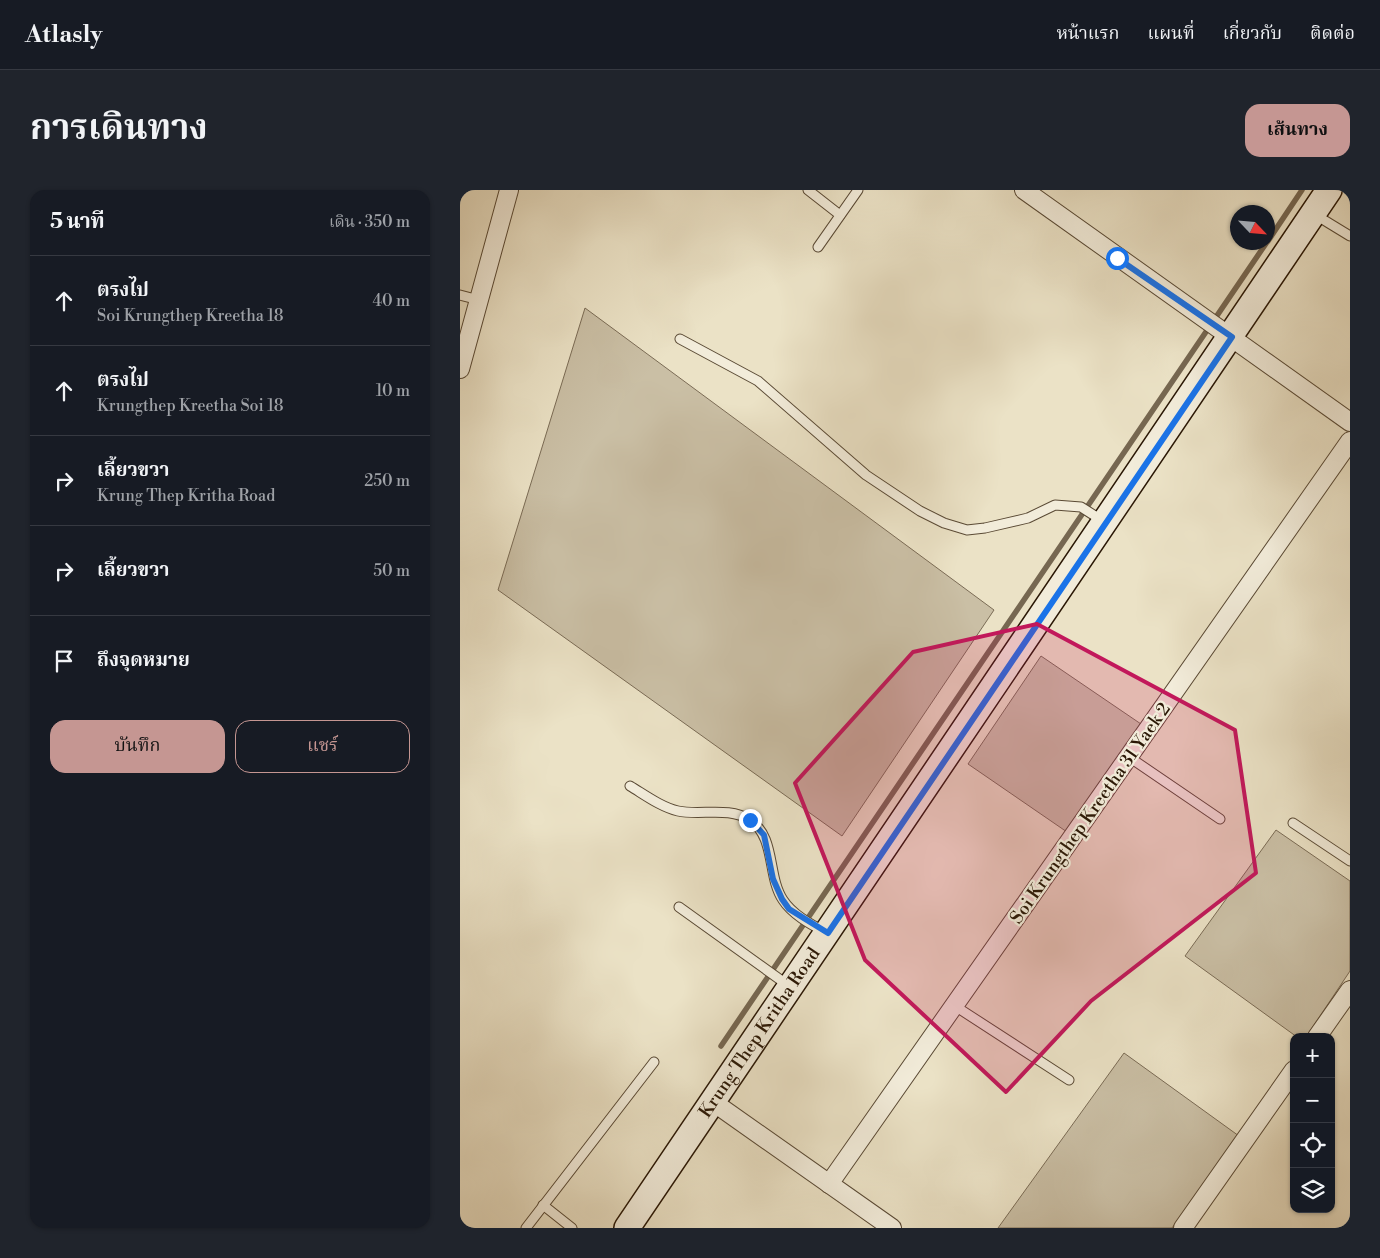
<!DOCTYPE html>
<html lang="th">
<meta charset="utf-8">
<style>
:root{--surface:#171b24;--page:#20242c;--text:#f1f3f6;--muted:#9ea1a6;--line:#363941;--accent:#c59692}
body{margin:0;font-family:"Libre Bodoni","Noto Serif Thai",serif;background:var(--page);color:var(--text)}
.controls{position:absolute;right:15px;bottom:15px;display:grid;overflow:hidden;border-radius:10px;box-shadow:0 1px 4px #0004}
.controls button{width:45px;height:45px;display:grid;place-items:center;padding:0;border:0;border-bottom:1px solid var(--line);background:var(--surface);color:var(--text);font:25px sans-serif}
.compass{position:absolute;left:770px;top:15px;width:45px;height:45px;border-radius:50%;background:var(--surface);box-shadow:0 1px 4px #0004;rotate:116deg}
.stop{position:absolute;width:15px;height:15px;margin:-11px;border:4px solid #1a73e8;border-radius:50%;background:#fff}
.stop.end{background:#1a73e8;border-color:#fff;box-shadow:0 1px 5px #0008}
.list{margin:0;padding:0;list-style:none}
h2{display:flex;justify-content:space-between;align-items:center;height:65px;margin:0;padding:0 20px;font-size:21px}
h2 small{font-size:16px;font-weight:400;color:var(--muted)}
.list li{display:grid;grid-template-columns:32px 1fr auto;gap:15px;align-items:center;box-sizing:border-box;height:90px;padding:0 20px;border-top:1px solid var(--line)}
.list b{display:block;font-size:19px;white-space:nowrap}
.list p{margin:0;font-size:16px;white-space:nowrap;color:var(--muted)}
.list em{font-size:16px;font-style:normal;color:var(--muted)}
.actions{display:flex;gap:10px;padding:15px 20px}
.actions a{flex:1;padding:11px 0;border:1px solid var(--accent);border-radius:15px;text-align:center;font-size:18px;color:var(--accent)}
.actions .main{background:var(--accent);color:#111}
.icon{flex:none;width:28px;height:28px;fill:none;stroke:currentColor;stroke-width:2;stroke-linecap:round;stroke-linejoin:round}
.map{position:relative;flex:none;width:890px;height:1038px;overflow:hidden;border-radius:15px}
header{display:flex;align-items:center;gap:30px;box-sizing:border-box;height:70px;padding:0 25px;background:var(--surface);border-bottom:1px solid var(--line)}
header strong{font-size:24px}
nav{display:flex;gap:28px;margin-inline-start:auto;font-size:18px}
.intro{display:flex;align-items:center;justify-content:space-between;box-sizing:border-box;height:120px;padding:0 30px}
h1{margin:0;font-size:35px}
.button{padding:12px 22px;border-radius:15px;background:var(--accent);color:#111;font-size:18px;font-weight:700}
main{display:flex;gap:30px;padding:0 30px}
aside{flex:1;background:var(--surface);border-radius:15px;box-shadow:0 1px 4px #0004}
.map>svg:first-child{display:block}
</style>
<header>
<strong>Atlasly</strong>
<nav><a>หน้าแรก</a><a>แผนที่</a><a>เกี่ยวกับ</a><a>ติดต่อ</a></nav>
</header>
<div class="intro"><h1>การเดินทาง</h1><a class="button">เส้นทาง</a></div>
<main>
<aside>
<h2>5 นาที<small>เดิน · 350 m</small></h2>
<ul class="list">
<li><svg class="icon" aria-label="ahead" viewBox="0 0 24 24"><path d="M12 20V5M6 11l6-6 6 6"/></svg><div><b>ตรงไป</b><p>Soi Krungthep Kreetha 18</p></div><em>40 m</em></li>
<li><svg class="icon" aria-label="ahead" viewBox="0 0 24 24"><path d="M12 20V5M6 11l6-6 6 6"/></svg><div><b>ตรงไป</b><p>Krungthep Kreetha Soi 18</p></div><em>10 m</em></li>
<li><svg class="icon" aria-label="right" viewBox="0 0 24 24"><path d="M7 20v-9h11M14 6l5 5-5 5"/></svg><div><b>เลี้ยวขวา</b><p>Krung Thep Kritha Road</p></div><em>250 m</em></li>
<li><svg class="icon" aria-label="right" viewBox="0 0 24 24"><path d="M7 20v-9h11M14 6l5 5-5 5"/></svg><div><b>เลี้ยวขวา</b></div><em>50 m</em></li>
<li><svg class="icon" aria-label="arrive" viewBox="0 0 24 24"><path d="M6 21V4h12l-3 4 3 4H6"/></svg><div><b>ถึงจุดหมาย</b></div></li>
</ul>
<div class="actions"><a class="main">บันทึก</a><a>แชร์</a></div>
</aside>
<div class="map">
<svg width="890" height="1038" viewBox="0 0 890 1038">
<rect width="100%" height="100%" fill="#ebe2c6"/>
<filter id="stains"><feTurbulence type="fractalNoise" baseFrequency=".004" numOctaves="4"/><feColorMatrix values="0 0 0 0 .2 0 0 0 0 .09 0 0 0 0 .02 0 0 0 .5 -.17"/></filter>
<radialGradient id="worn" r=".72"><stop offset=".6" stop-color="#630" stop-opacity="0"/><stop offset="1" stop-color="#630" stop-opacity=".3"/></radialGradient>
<g fill="#cabfa5" stroke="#7a6b55">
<path d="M125 118 534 420 382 646 38 400Z"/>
<path d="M581 466 681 534 607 642 508 574Z"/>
<path d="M816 640 890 691V781L846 847H837L725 766Z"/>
<path d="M664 863 779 946 712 1038H538Z"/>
</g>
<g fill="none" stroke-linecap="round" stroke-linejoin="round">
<g stroke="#766751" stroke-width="5.5">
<path d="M808 51 842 0"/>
<path d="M261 856 807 52"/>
</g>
<defs>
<g id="service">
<path d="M348 0 380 25"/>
<path d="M854 24 890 46"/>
<path d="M358 57 398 0"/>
<path d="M0 105 19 110"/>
<path d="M220 149 298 191 406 285 460 321 484 333 507 340 525 338 568 328 595 315 621 317 643 331"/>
<path d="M669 567 760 629"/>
<path d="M170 596C185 605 201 617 218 621 241 626 268 616 290 630 316 647 307 686 323 710 332 724 350 734 365 742"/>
<path d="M833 633 890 671"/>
<path d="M219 717 329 796"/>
<path d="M495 816 609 890"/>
<path d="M83 1015 112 1038"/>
<path d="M66 1038 194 872"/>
</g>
<g id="minor">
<path d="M564 0 890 232"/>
<path d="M0 179 49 0"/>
<path d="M857 847 890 800"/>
<path d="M253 912 432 1038"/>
<path d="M369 994 890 251"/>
<path d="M723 1038 834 880"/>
</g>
<g id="secondary">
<path id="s1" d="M167 1038 869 0"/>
</g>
</defs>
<use href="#service" stroke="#5a4a35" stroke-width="11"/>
<use href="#minor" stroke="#5a4a35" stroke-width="20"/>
<use href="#secondary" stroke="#2a1705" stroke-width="28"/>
<use href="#service" stroke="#f2ecda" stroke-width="9"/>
<use href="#minor" stroke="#f2ecda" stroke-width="18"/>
<use href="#secondary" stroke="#f2ecda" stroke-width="25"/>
</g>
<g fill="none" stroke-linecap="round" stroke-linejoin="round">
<path stroke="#1a73e8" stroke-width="6" d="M290 630 304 645 313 689 322 709 329 719 368 743 772 147 657 68"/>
</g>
<path fill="#c2185b" fill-opacity="0.2" stroke="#c2185b" stroke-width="4" stroke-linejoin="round" d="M577 434 775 540 796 683 631 811 546 902 405 770 335 593 453 462Z"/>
<g text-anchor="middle" stroke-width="4.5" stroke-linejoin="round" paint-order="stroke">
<g font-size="18" fill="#2a1705" stroke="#f2ecda">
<text transform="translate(630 623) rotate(-55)" y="6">Soi Krungthep Kreetha 31 Yaek 2</text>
<text dy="6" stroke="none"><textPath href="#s1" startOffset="236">Krung Thep Kritha Road</textPath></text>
</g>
</g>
<rect width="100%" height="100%" filter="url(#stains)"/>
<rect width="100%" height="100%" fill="url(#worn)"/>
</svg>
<div class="controls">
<button>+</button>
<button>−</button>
<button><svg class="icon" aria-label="locate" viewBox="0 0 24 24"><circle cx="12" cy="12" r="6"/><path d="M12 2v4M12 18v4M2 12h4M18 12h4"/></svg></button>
<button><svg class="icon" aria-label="layers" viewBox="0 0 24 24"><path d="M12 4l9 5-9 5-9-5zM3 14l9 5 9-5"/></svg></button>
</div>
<svg class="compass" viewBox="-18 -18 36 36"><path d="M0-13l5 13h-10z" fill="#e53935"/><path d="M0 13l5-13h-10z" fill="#9ea1a6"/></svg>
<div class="stop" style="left:657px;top:68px"></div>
<div class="stop end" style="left:290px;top:630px"></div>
</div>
</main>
